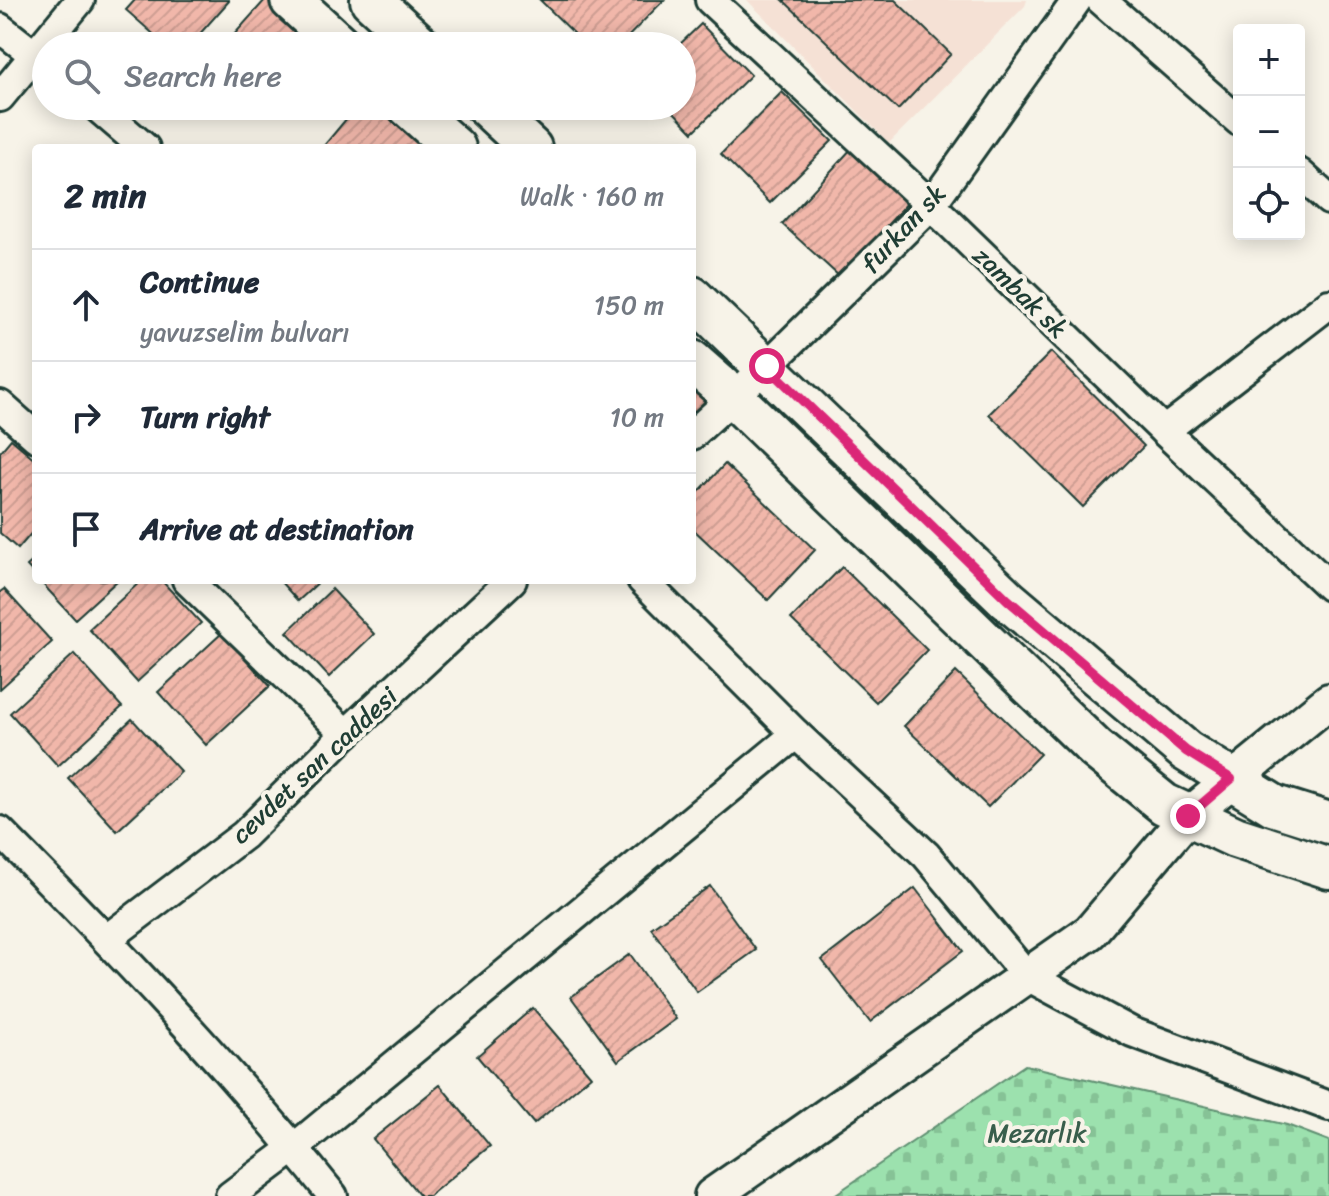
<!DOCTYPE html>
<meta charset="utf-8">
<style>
:root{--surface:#fff;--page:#f6f6f7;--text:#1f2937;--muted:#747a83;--line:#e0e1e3}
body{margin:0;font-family:Sriracha,sans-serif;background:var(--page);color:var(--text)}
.controls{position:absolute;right:24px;top:24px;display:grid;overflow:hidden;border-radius:8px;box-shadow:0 4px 20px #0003}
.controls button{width:72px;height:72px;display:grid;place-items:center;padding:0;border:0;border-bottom:2px solid var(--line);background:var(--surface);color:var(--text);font:40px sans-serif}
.stop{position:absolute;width:24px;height:24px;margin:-18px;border:6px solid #db2777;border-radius:50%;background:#fff}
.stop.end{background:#db2777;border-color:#fff;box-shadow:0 2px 8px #0008}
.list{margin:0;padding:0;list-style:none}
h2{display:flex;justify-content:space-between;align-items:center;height:104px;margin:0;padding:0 32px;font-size:34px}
h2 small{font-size:26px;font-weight:400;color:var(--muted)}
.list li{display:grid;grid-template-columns:52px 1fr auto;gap:24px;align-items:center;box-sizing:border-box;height:112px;padding:0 32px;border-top:2px solid var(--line)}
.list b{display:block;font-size:30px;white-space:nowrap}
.list p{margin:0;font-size:26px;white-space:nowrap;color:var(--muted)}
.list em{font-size:26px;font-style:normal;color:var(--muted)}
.icon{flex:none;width:44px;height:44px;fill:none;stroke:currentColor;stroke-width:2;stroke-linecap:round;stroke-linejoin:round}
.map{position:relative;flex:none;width:1329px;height:1196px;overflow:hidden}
.search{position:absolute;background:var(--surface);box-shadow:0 4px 20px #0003;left:32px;top:32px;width:664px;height:88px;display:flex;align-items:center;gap:20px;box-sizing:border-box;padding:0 28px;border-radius:44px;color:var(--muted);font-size:30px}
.panel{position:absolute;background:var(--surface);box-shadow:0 4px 20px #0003;left:32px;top:144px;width:664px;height:440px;border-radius:8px}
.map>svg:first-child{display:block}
</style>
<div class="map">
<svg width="1329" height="1196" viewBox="0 0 1329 1196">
<defs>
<pattern id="cemetery-stones" width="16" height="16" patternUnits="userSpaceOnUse" patternTransform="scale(2)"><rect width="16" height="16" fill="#9ce1ae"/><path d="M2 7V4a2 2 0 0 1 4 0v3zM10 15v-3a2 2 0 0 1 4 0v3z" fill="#86c296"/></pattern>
<pattern id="building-hatch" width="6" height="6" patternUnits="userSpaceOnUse" patternTransform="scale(2)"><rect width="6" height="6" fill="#f1b7aa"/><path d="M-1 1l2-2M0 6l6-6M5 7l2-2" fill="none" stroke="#ce9e93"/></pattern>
</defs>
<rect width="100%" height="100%" fill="#f7f3e8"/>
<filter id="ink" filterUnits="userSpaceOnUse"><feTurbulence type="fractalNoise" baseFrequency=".0125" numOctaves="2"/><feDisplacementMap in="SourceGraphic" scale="16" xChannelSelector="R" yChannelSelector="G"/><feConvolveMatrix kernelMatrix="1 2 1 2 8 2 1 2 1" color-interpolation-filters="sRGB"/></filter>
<g filter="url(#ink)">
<path fill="#f5e1d5" d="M747 0H1027L1025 6 889 143Z"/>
<path fill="url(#cemetery-stones)" stroke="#5e8f71" stroke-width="2" d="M1025 1065 1287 1125 1329 1141V1196H833Z"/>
<g fill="url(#building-hatch)" stroke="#1f3d34" stroke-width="2">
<path d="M135 0H229V1L189 46H167L126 10Z"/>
<path d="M265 0H273L322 46H224Z"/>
<path d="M540 0H664L619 46H587Z"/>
<path d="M783 0H895L951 54 898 110Z"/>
<path d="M701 24 751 75 693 132 668 106H682V46H678Z"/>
<path d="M782 92 832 141 770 203 721 154Z"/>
<path d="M357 106H394L428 148H322Z"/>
<path d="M853 147 910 200 840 277 782 224Z"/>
<path d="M1051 352 1144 446 1083 507 989 414Z"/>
<path d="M692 374 715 397 692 421Z"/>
<path d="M11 439 36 460V528L18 549 0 533V452Z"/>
<path d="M725 464 815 550 768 600 692 528V499Z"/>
<path d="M36 558V576L27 566Z"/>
<path d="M842 567 927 650 876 702 791 619Z"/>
<path d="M39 580H118L75 619Z"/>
<path d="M142 580H161L201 623 137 682 89 629Z"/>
<path d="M279 580H321L298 601Z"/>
<path d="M4 589 52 642 0 689V592Z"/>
<path d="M332 589 374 634 329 677 287 632Z"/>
<path d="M222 633 270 686 206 745 158 692Z"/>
<path d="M74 654 122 707 58 766 10 713Z"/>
<path d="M956 672 1040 754 988 807 904 726Z"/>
<path d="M132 719 181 772 117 831 68 778Z"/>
<path d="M710 886 756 950 697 992 651 928Z"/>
<path d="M915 888 963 951 870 1022 822 960Z"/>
<path d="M630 954 676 1019 618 1061 571 997Z"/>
<path d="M533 1008 591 1076 534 1124 477 1056Z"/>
<path d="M440 1085 490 1146 429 1196H420L373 1139Z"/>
</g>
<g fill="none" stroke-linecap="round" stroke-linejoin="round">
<defs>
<g id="minor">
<path d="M710 0 931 205 1164 431 1329 586"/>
<path d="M1101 0 1239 121"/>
<path d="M0 28 46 64"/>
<path d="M0 97 80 0"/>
<path d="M96 106 145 148"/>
<path d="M1299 173 1329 200"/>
<path d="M0 405 36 437"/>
<path d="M1164 431 1329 304"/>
<path d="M692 435 767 366 931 205 1077 0"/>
<path d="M187 580 346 734"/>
<path d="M642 580 796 734 926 855 1027 976 1132 1032 1329 1106"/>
<path d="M0 831C116 948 230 1068 333 1196"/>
<path d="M107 939 244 835 346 734 512 580"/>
<path d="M230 1196 294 1148 796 734"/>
</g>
<path id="tertiary" d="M712 1196 1090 932 1188 816 1329 701"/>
<g id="secondary">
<path d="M291 0 341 46"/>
<path d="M371 0 421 46"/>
<path d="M408 106 455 148"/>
<path d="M486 106 531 148"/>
<path d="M692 297 1008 600 1186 751 1275 806 1329 823"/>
<path d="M692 361 733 397 1096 749 1164 804 1235 837 1329 868"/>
</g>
</defs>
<use href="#minor" stroke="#1f3d34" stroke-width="34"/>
<use href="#tertiary" stroke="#1f3d34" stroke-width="40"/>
<use href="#secondary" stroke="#1f3d34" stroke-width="46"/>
<use href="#minor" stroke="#f7f3e8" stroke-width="28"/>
<use href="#tertiary" stroke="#f7f3e8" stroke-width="34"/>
<use href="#secondary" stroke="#f7f3e8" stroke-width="40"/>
</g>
</g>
<g fill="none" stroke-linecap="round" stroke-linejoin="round" filter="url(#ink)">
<path stroke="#db2777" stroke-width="10" d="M767 366 1008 600 1186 751 1231 779 1188 816"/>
</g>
<g text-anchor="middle" stroke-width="8" stroke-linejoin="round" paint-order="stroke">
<g font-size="26" fill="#1f3d34" stroke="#f7f3e8">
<text transform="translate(903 228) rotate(-47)" y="9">furkan sk</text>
<text transform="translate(1021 292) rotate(44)" y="9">zambak sk</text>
<text transform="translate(314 765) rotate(-43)" y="9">cevdet san caddesi</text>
</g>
<g font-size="26" fill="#385e4c" stroke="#f7f3e8">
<text x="1037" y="1142">Mezarlık</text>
</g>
</g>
</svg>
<div class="controls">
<button>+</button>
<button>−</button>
<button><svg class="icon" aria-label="locate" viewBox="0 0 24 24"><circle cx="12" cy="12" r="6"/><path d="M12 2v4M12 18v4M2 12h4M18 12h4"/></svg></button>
</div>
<div class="stop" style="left:767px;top:366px"></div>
<div class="stop end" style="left:1188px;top:816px"></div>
<div class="search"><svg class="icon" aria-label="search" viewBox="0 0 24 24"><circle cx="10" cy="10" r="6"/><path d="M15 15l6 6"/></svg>Search here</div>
<section class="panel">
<h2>2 min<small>Walk · 160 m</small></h2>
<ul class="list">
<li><svg class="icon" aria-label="ahead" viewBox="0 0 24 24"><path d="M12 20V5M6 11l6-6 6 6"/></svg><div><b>Continue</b><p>yavuzselim bulvarı</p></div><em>150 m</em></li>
<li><svg class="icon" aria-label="right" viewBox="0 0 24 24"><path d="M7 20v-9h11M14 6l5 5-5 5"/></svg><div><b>Turn right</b></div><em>10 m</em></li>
<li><svg class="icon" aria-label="arrive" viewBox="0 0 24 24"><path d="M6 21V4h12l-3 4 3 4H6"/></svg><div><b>Arrive at destination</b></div></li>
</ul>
</section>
</div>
